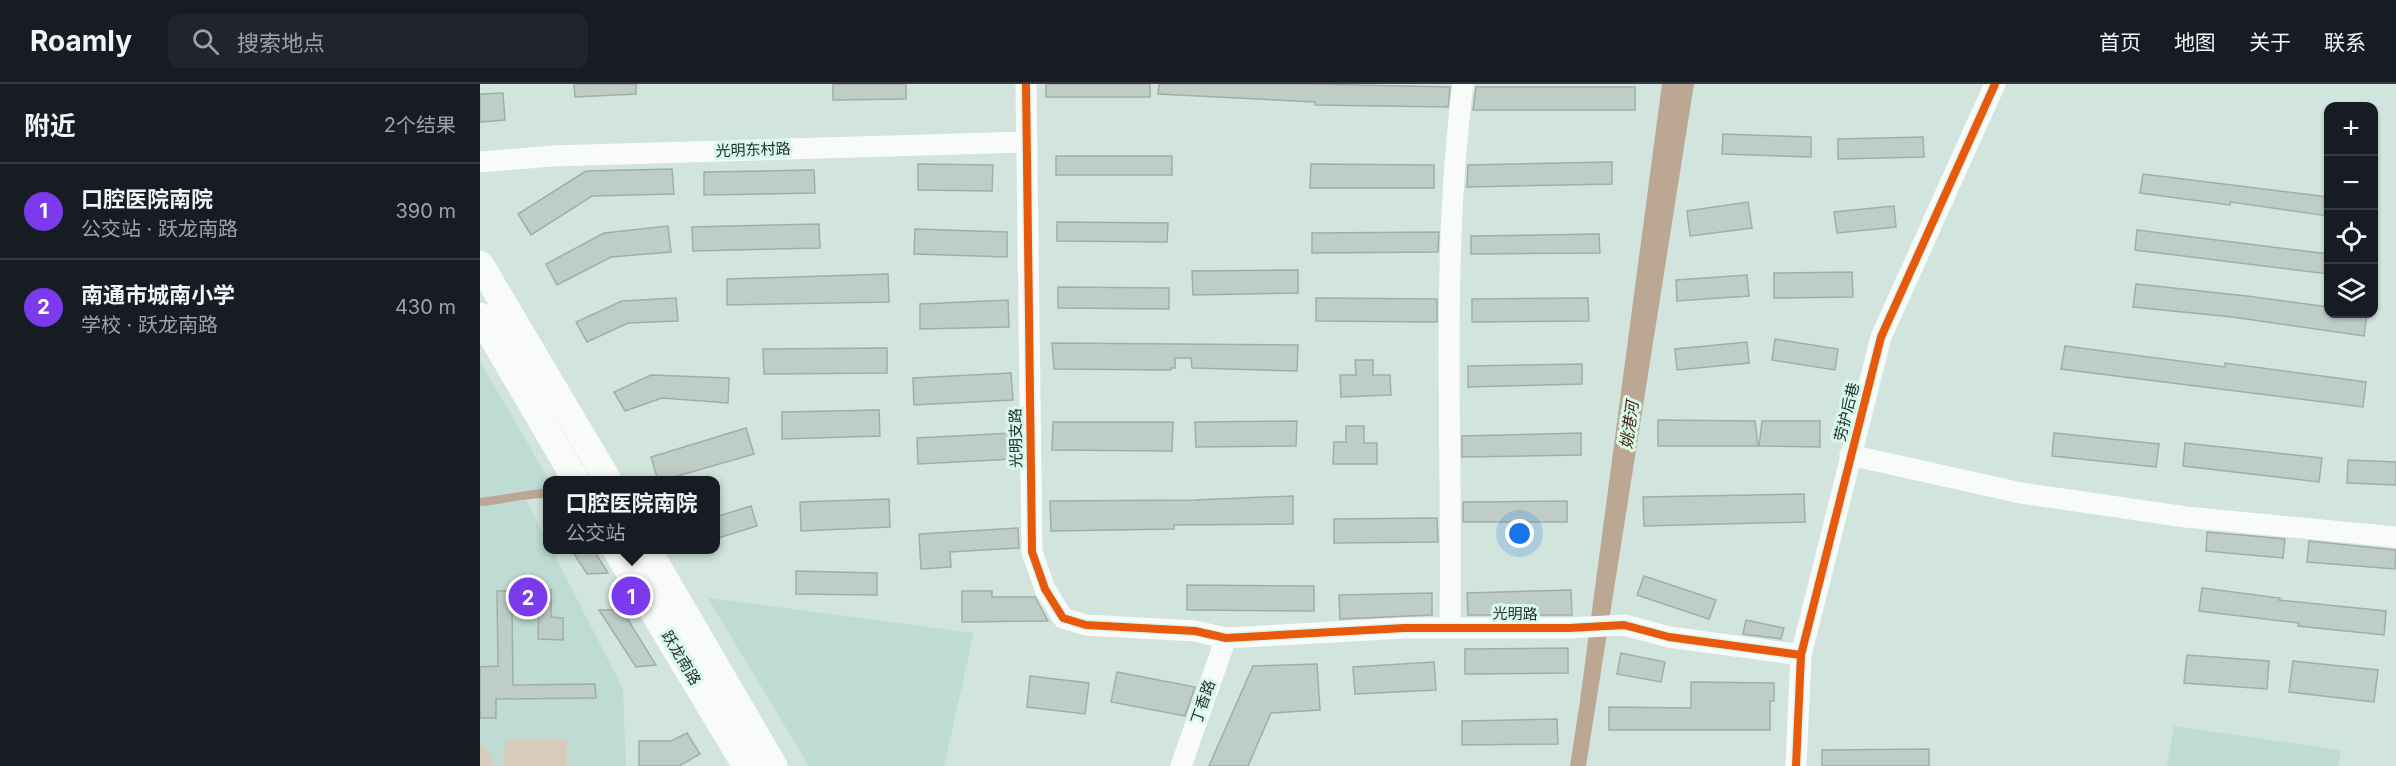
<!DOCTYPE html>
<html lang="zh">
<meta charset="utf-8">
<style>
:root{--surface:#171b24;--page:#20242c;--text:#f1f3f6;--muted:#9ea1a6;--line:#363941;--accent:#7c3aed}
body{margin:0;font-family:Inter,"Noto Sans SC",sans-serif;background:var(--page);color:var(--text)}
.controls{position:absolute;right:18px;top:18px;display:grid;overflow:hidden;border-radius:12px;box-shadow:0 2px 4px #0004}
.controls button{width:54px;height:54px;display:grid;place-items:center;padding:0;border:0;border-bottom:2px solid var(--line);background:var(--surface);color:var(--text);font:30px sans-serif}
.you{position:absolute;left:1040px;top:450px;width:21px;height:21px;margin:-15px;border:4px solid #fff;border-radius:50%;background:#1a73e8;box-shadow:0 0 0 9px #1a73e833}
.badge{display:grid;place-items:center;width:39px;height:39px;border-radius:50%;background:var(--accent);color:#fff;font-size:20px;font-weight:700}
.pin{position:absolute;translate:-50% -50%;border:3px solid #fff;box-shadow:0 2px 6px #0006}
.popup{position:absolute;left:63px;top:392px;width:177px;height:78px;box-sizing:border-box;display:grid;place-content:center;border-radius:12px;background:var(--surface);filter:drop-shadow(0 2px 4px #0005);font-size:20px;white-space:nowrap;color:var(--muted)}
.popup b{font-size:22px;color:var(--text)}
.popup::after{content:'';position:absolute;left:50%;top:100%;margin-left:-12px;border:12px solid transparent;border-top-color:var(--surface)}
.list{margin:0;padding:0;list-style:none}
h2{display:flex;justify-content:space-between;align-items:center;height:78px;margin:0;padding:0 24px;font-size:26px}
h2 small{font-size:20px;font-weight:400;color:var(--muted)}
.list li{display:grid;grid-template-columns:39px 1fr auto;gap:18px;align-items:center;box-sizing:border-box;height:96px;padding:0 24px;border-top:2px solid var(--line)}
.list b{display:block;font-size:22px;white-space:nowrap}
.list p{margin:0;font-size:20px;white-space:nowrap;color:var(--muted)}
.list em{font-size:20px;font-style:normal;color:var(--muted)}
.icon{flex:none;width:33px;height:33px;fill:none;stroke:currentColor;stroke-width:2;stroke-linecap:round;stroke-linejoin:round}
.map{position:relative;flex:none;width:1916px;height:682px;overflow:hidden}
header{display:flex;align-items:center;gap:36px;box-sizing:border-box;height:84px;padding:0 30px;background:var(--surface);border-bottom:2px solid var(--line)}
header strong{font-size:28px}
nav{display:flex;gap:33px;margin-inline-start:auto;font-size:21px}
.search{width:420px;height:54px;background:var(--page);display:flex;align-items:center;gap:15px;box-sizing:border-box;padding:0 21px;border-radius:12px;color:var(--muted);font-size:22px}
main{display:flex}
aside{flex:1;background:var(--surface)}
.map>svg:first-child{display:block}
</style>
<header>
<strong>Roamly</strong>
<div class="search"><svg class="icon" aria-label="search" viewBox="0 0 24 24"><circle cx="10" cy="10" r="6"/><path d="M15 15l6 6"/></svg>搜索地点</div>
<nav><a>首页</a><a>地图</a><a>关于</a><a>联系</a></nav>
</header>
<main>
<aside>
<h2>附近<small>2个结果</small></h2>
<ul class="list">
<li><span class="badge">1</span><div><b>口腔医院南院</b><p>公交站 · 跃龙南路</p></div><em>390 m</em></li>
<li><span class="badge">2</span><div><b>南通市城南小学</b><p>学校 · 跃龙南路</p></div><em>430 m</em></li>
</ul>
</aside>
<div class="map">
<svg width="1916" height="682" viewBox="0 0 1916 682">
<rect width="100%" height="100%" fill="#d2e4de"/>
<g fill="#bedcd3">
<path d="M0 277 69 396H67V404L0 414Z"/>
<path d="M46 416 67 457V466H72L143 605 146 682H0V422Z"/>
<path d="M228 514 494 549 464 682H329Z"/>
<path d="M1694 642 1861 666 1858 682H1687Z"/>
</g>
<g fill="#d9cbbb">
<path d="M25 656H87V682H24Z"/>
<path d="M0 660 7 666 14 682H0Z"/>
</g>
<g fill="#bca694">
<path d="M1182 0H1214L1106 682H1090L1100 617Z"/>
<path d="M67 404V414C47 413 22 421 0 422V414Z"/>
</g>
<g fill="#bfcdc8" stroke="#a0aea9" stroke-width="1.5">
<path d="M94 0H156V10L95 13Z"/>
<path d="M353 0H426V15L353 16Z"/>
<rect x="566" y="0" width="104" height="13"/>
<path d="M679 0H831L970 3 968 23 835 21V18L678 10Z"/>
<path d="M996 3H1155V26H993Z"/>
<path d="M23 9 25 36 0 38V10Z"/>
<path d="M1243 50 1331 53V73L1242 70Z"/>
<path d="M1443 53 1444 73 1358 75V55Z"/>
<rect x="576" y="72" width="116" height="19"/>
<path d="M1132 78V100L987 103 988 81Z"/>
<path d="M438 80 513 81 512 107 438 106Z"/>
<path d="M831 80 954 81V104H830Z"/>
<path d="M192 85 194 110 112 112 51 151 38 130 106 87Z"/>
<path d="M334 86 335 109 224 111V88Z"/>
<path d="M1663 90 1848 113V132L1751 118 1750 121 1660 109Z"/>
<path d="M1268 118 1272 144 1210 152 1207 127Z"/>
<path d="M1414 122 1416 143 1357 149 1354 128Z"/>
<path d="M577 138 688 139 687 158 577 157Z"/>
<path d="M339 140 340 164 213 167 212 143Z"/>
<path d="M188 142 191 168 131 173 77 201 66 180 124 149Z"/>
<path d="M435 145 527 148V173L434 170Z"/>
<path d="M1657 146 1848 170V190L1655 166Z"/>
<path d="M959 148 958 168 832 169V149Z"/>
<path d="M1119 150 1120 169 991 170V152Z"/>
<path d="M818 186V209L713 211 712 187Z"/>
<path d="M1372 188 1373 213 1294 214V189Z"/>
<path d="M408 190 409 218 247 221V195Z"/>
<path d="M1267 191 1269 212 1197 217 1196 196Z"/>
<path d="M1656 200 1767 212 1848 223V230H1887L1884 252 1752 233 1653 223Z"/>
<path d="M578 203 689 204V225L578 224Z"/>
<path d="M196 214 198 237 148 239 107 258 96 238 142 217Z"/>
<path d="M836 214 957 215V238L836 237Z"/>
<path d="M1108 214 1109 237 992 238V215Z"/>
<path d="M528 216 529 243 440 245V220Z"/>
<path d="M1295 255 1358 265 1355 286 1292 276Z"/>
<path d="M1267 258 1269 279 1197 286 1195 265Z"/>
<path d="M572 259 818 261 817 287 712 284 711 274H695V284H691V286L574 285Z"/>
<path d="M1585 262 1745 283V279L1886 298 1883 323 1581 285Z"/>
<path d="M407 264V289L284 290 283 265Z"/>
<path d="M875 276H893V291H910L911 311 861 313 860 291H876Z"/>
<path d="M1102 280V300L988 303V282Z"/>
<path d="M531 289 533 316 434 321 433 294Z"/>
<path d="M171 291 249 294 248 319 182 314 145 327 134 308Z"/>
<path d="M399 326 400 352 302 355V328Z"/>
<path d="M1178 336 1275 337 1278 362H1178Z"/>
<path d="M817 337 816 362 716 363 715 338Z"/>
<path d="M1282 337H1340V363L1279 362Z"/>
<path d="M573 338H693L692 367 572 366Z"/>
<path d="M866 342H884V359H897V380H853L854 358H866Z"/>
<path d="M266 344 274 370 184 396H178L171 373Z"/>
<path d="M532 349 533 375 438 380 437 354Z"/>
<path d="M1101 349V371L982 373V352Z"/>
<path d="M1574 349 1679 360 1676 383 1572 372Z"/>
<path d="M1705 359 1842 374 1839 398 1703 382Z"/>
<path d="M1868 376 1916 378V401L1867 399Z"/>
<path d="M1324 410 1325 438 1164 442 1163 413Z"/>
<path d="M813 412V440L694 441V445L571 447 570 417 715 416Z"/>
<path d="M409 415 410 443 321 447 320 418Z"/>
<path d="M1087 417V438H983V418Z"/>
<path d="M271 422 277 442 235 455V433Z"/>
<path d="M957 434 958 458 854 459V435Z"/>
<path d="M538 444 539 464 470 468 471 483 441 485 439 450Z"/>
<path d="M1727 448 1805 455 1803 474 1726 467Z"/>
<path d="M1829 457 1916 466 1915 485 1827 478Z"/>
<path d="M91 465H113L128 489 107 490Z"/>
<path d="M316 487 397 489V511L316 510Z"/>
<path d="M1164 492 1236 516 1229 535 1157 511Z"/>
<path d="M707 501 834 502V527L707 526Z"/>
<path d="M1722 504 1800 514 1799 516 1906 527 1904 551 1818 542 1819 539 1719 527Z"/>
<path d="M71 506V533L83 534V556L58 555 59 521 32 522 33 601 115 600 116 614 16 615V634H0V583L18 582 17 507Z"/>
<path d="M1091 506 1092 531H988L987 509Z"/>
<path d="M482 507H512V513H555L568 537 482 538Z"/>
<path d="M952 509V531L860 535 859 511Z"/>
<path d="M119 526H142L176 581 156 583Z"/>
<path d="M1266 536 1304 544 1301 555 1263 550Z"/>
<path d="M1088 564V589L985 590V565Z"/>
<path d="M1141 569 1185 578 1181 598 1137 590Z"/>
<path d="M1707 571 1789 577 1787 605 1704 599Z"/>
<path d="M1813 577 1898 586 1894 618 1809 608Z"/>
<path d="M954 578 956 606 875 610 873 583Z"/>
<path d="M837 580 840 626 791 629 768 682H729L773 582Z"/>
<path d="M637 588 715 603 705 632 631 618Z"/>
<path d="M550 592 609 599 605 630 547 623Z"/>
<path d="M1211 598 1294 599V617H1290V646H1129V623L1211 624Z"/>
<path d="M1077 635 1078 660 982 661V637Z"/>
<path d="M207 649 220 670 199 682H159V657H191Z"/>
<path d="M1449 665V682H1342V666Z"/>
</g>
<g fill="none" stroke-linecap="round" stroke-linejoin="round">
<g stroke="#f8fbfa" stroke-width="21">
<path d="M546 0 552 468 565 505 583 534 606 541 715 547 746 554 924 544H1089L1144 541 1189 553 1321 571"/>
<path d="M0 78 72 72 547 58"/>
<path d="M1370 371 1541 409 1706 433 1916 453"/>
<path d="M970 543C973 362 960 180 983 0"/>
<path d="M701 682 746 554"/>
<path d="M1316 682 1321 571 1401 253 1515 0"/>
</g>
<g stroke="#f8fbfa" stroke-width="27">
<path d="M0 180 128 396"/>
<path d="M0 232 96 396"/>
<path d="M136 466 266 682"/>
<path d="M168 466 294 682"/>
</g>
<defs>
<g id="cycleway">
<path d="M546 0 552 468 565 505 583 534 606 541 715 547 746 554 924 544H1089L1144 541 1189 553 1321 571"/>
<path d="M1316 682 1321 571 1401 253 1515 0"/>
</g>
</defs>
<use href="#cycleway" stroke="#d8f8ee" stroke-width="11"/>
<use href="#cycleway" stroke="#e8590c" stroke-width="8"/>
</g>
<g text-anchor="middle" stroke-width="6" stroke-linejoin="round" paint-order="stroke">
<g font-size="15" fill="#212e2a" stroke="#d8f8ee">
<text transform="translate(273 66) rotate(-2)" y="5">光明东村路</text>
<text transform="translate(1367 328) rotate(-76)" y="5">劳护后巷</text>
<text transform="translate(536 354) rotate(-91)" y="5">光明支路</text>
<text transform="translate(1035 530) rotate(1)" y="5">光明路</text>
<text transform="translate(201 574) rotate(59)" y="5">跃龙南路</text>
<text transform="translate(723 618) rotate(-71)" y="5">丁香路</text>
</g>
<g font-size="16" font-style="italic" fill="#461f05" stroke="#d8f8ee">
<text transform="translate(1149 341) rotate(-82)" y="6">姚港河</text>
</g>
</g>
</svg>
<div class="controls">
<button>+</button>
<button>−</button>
<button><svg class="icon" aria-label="locate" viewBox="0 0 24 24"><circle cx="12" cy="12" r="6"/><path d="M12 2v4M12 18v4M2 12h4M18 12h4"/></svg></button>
<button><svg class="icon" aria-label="layers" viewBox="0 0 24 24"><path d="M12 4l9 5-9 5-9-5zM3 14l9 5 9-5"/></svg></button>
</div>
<div class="you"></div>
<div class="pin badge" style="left:151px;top:512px">1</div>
<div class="popup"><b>口腔医院南院</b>公交站</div>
<div class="pin badge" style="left:48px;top:513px">2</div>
</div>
</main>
